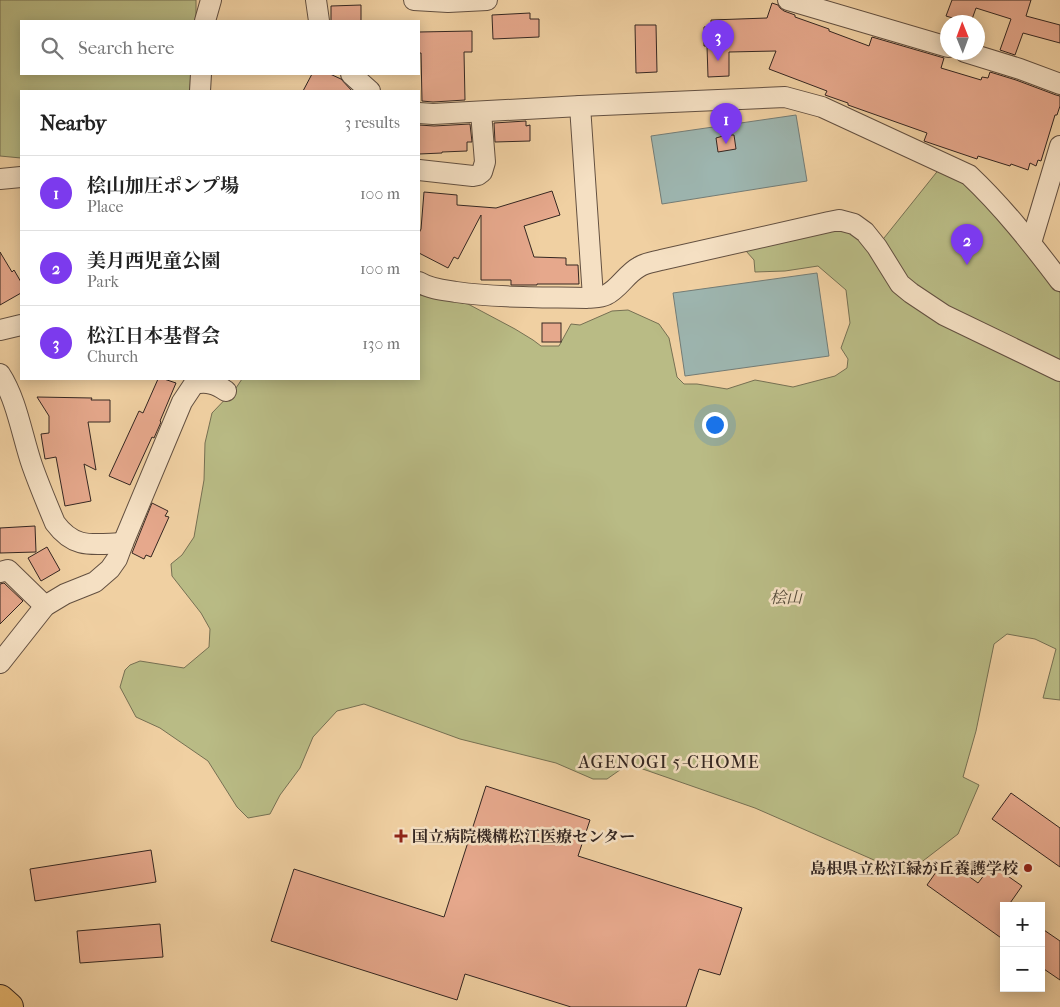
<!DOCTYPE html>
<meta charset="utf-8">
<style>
:root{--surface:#fff;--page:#f2f2f2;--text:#222;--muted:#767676;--line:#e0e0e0;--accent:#7c3aed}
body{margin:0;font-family:"IM FELL French Canon","Noto Serif JP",serif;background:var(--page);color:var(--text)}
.controls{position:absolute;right:15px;bottom:15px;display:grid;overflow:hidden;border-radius:0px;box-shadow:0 2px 12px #0003}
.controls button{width:45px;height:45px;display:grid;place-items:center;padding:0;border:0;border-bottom:1px solid var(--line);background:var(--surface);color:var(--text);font:25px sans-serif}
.compass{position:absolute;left:940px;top:15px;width:45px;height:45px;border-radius:50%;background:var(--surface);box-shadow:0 2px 12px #0003;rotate:359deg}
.you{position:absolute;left:714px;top:424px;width:18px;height:18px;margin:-12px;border:4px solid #fff;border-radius:50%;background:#1a73e8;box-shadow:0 0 0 8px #1a73e833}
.badge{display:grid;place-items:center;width:32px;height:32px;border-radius:50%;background:var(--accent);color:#fff;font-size:16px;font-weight:700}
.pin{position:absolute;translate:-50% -41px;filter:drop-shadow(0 1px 2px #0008)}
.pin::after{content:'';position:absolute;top:26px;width:18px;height:15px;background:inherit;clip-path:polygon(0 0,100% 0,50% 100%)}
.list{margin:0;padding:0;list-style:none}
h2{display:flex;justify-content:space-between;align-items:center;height:65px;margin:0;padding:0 20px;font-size:21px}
h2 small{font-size:16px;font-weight:400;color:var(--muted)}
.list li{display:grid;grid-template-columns:32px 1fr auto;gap:15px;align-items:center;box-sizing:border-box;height:75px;padding:0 20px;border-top:1px solid var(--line)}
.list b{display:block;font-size:19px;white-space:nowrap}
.list p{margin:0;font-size:16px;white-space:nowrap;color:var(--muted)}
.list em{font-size:16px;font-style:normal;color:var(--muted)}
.icon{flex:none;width:28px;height:28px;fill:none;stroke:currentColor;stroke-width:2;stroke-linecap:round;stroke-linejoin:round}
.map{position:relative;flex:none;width:1060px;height:1007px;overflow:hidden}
.search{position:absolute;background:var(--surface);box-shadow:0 2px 12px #0003;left:20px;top:20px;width:400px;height:55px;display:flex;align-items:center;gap:12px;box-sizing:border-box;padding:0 18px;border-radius:0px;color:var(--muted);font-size:19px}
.panel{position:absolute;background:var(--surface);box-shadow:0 2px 12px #0003;left:20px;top:90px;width:400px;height:290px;border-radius:0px}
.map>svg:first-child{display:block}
</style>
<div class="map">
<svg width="1060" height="1007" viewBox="0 0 1060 1007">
<rect width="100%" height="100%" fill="#f0d0a2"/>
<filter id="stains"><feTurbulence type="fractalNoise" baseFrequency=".004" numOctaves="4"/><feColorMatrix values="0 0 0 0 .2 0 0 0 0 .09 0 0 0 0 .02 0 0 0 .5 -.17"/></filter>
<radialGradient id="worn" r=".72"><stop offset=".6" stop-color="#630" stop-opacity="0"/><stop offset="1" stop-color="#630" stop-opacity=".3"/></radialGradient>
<g fill="#b9bb85" stroke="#767053">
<path d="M0 0H196V21H21V74H193L190 91H21V158L0 156Z"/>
<path d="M940 168 964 181 1011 231 1060 293V364L966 319 914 287 880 243Z"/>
<path d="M842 226 854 231 939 317 1060 381V700L1043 698 1056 649 1035 639 1007 634 994 644 976 731 963 777 979 785 958 834 906 874 755 808 637 767 627 765 607 779H593L556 763 460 739 364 704 337 711 313 737 300 768 280 795 270 814 248 818 237 807 208 761 160 728 136 717 120 687 125 670 130 665 140 661 184 668 209 647 210 629 201 613 172 576 171 564 182 555 194 537 204 480 205 443 212 413 236 388 242 379H419V295L468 304 515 329 533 340 541 346H559L571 324 580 325 612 311 628 310 659 324 669 338 677 377 684 384H697L727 389 755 380 793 387 835 376 847 368 848 359 841 348 850 323 846 290 818 266 785 271 755 272 754 260 746 251Z"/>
</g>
<g fill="#9db5af" stroke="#737c76">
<path d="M796 115 807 181 662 204 651 136Z"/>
<path d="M817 273 829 356 685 376 673 293Z"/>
</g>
<g fill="#e6a88c" stroke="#342621">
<path d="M952 0H1031L1026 16 1060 25V43L1023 33 1015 55 1000 50 1011 19 976 8 971 22H966L946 16Z"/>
<path d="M772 3 778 5 780 8 784 11 795 15V17L829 29V31L869 46 872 37 944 58 941 68 981 80 982 77 988 78 990 72 1016 80 1056 95 1060 96V106L1057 115H1055L1041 161 1038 160 1036 166 1030 163 1028 170 1011 164 1010 166 978 156 977 159 924 141 927 133 848 105V103L825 95 827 91 769 69 776 51 729 52V76L708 77 707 46H704V27L711 26V20L767 18Z"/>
<path d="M361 5V21H331V6Z"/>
<path d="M530 13V19H539V37L493 39 492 15Z"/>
<path d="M635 25H656L657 72 636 73Z"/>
<path d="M472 31V52H464L465 100 433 102 422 101 421 53H419V32Z"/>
<path d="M312 74H330L341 79 352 91H303Z"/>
<path d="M526 121V126L530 125V141L495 142 494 123Z"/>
<path d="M470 124 472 142H467V151L442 152V153L419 154V125L434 126Z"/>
<path d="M730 134 731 135H734L736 149 718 152 716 138Z"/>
<path d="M552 191 560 215 524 226 534 257 566 258V265H578L579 284H537V285H511V280H481V215L458 259 454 257 448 268 419 253V233L421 229 424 192 457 195V205L496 208Z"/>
<path d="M0 252 12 272 14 270 21 282V293L0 305Z"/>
<rect x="542" y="323" width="19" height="19"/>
<path d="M158 379H164L176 383 160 421 161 422 154 438 152 437 130 485 109 476 139 411 143 413Z"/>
<path d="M37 397 92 398 91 400H110V422H88L96 470 84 464 91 501 65 506 56 457 45 459 41 434 49 433V416Z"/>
<path d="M152 503 168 511 165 516 169 517 151 557 146 555 144 559 132 553Z"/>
<path d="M35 526 36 552 0 553V528Z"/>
<path d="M47 547 60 570 41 581 28 558Z"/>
<path d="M4 583 23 601 0 624V584Z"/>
<path d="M486 786 590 820 578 856 742 908 720 975 699 969 686 1007H571L465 974 457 1000 271 941 294 869 444 917Z"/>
<path d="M1011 793 1060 828V867L992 819Z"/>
<path d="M151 850 156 882 35 901 30 869Z"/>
<path d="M941 865 956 876 960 870 978 883 992 865 1022 886 1008 906H1004V940L927 885Z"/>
<path d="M160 924 163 957 80 963 77 931Z"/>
<path d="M1041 928 1060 941V980L1041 967Z"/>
</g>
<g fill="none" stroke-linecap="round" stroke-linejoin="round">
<defs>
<g id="minor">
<path d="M316 0 319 21"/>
<path d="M414 0 448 2 487 0"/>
<path d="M788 0 948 47"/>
<path d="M205 21 211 0"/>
<path d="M965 52 1020 69 1060 84"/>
<path d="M351 74 370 91"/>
<path d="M200 91 201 74"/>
<path d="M580 106 593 297"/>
<path d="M419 113 433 114 580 106 785 97 822 107 969 175C1003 207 1032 244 1060 281"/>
<path d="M419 170 473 176 478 175 482 172 485 162 481 112"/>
<path d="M0 179 21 177"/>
<path d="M1031 243 1060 146"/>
<path d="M419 282C430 289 443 290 456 292 499 298 543 297 587 298 593 297 600 298 606 295 619 289 626 274 639 267 645 263 654 262 661 260L829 222 839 220 854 224 865 232 877 247 900 284 911 293 944 315 1060 371"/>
<path d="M0 330 21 325"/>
<path d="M0 374C17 400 22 436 32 465 39 485 47 504 55 523 75 550 93 544 123 543"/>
<path d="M0 572 8 570 45 606"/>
<path d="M0 663 45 606 65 594 95 582 110 569 117 559 123 543 182 402 194 384C207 381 216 384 226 391"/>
</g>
<path id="highway" d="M0 999 9 1007"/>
</defs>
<use href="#minor" stroke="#635041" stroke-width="22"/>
<use href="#highway" stroke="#342621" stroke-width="30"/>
<use href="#minor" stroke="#f5e0c3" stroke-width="20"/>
<use href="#highway" stroke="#e8b871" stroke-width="28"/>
</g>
<g fill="#8f2418" stroke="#f5e0c3" stroke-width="2">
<path d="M398.5 828.5h5v5h5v5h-5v5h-5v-5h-5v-5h5z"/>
<circle cx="1028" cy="868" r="5"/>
</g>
<g text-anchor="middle" stroke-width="5" stroke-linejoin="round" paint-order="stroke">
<g font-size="16" font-style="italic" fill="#554b3a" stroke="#f5e0c3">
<text x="786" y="603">桧山</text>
</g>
<g font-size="16" font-weight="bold" fill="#342621" stroke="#f5e0c3" text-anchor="start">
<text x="412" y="842">国立病院機構松江医療センター</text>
<text x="1018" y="874" text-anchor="end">島根県立松江緑が丘養護学校</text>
</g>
<g font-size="18" letter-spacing="1" fill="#342621" stroke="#f5e0c3">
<text x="669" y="768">AGENOGI 5-CHOME</text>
</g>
</g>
<rect width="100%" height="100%" filter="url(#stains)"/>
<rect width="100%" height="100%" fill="url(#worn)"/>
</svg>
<div class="controls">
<button>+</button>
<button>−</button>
</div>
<svg class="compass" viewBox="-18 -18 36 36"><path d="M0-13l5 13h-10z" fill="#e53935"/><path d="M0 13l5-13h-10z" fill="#767676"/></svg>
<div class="you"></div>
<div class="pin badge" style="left:726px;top:144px">1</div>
<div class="pin badge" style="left:967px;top:265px">2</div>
<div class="pin badge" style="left:718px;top:61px">3</div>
<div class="search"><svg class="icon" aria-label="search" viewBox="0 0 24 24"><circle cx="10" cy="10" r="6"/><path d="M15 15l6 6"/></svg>Search here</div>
<section class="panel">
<h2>Nearby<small>3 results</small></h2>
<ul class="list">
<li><span class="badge">1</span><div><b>桧山加圧ポンプ場</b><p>Place</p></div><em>100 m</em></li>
<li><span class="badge">2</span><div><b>美月西児童公園</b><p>Park</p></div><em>100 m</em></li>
<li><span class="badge">3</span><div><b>松江日本基督会</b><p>Church</p></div><em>130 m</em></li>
</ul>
</section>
</div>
